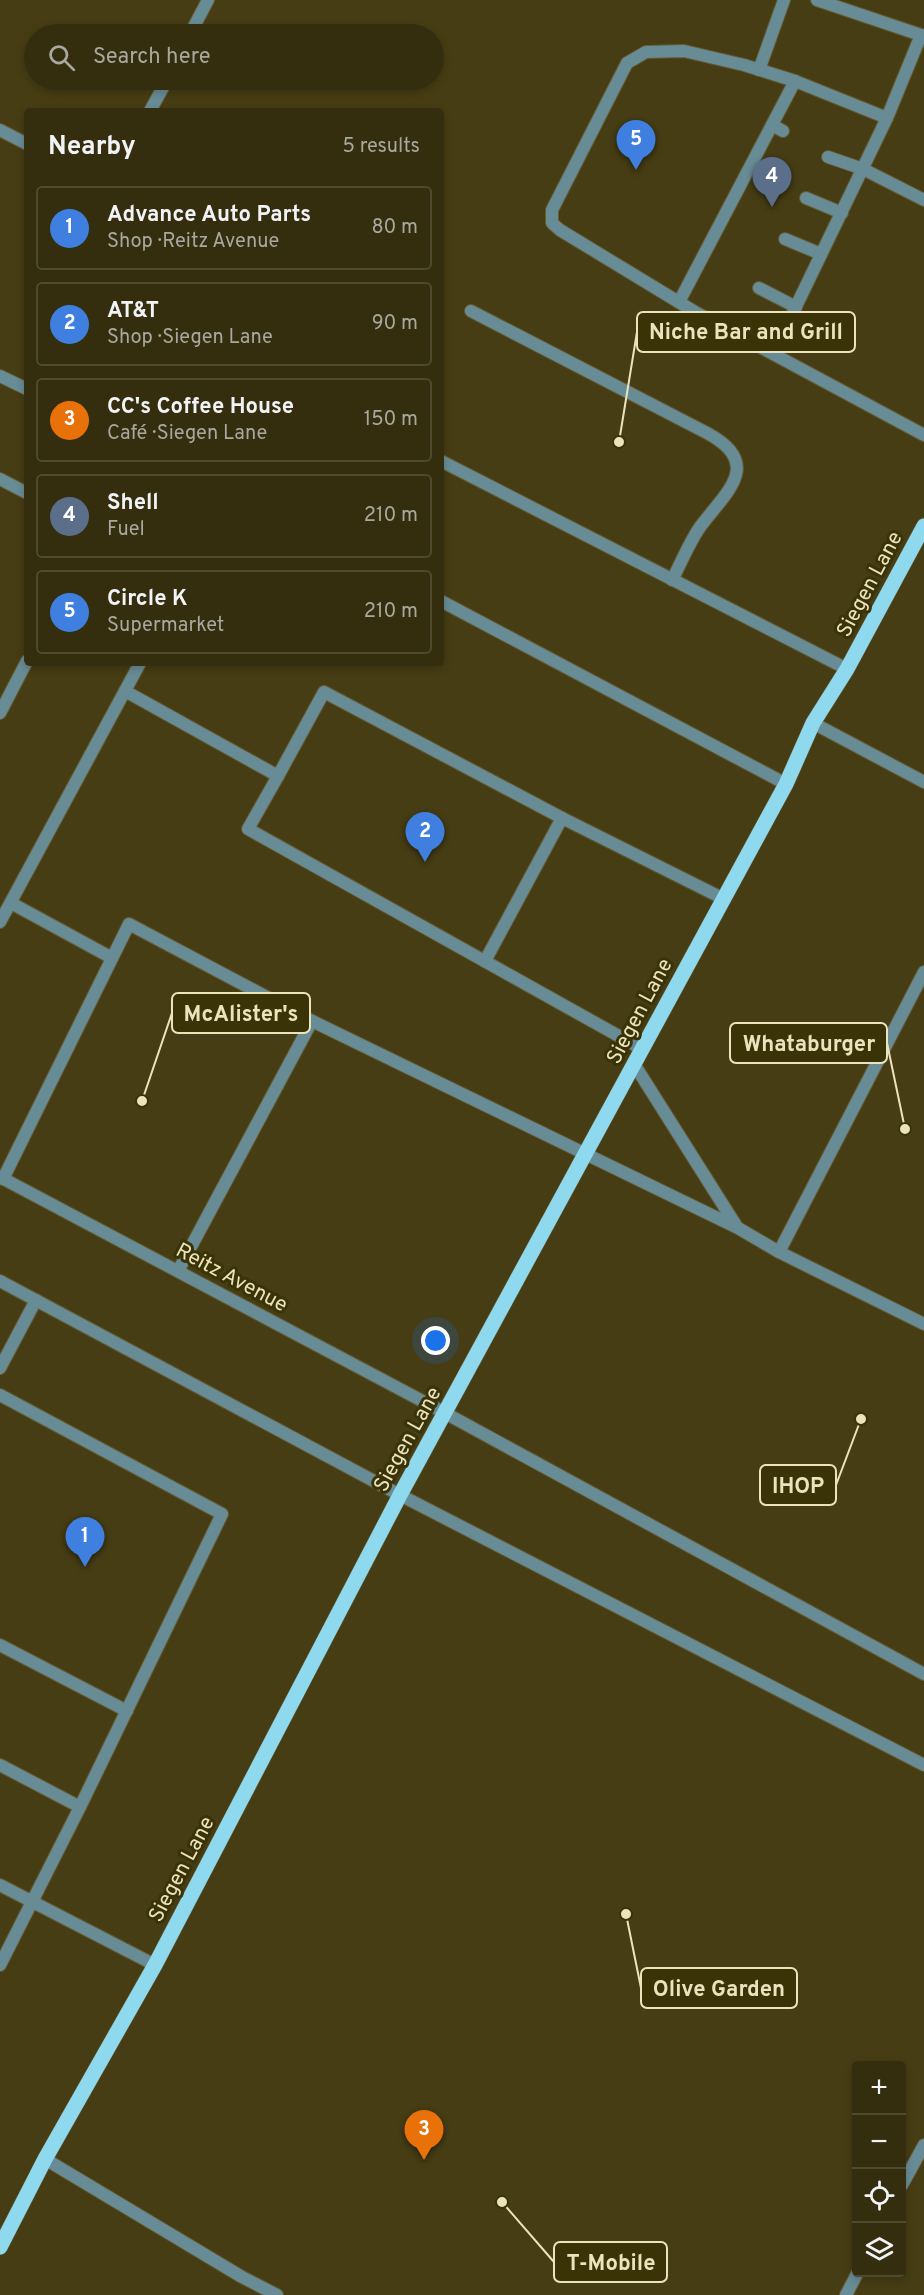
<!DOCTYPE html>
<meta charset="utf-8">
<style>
:root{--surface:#342e0f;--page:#3f3a1d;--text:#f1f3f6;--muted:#a9a89e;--line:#4e4a2f;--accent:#a7b1fc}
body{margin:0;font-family:Overpass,sans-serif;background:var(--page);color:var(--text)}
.controls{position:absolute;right:18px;bottom:18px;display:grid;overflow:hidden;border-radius:6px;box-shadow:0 3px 9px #0003}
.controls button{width:54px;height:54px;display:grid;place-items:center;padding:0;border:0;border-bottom:2px solid var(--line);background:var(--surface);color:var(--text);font:30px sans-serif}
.you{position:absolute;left:436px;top:1341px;width:21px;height:21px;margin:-15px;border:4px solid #fff;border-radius:50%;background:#1a73e8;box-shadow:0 0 0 9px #1a73e833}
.badge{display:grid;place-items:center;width:39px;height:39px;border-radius:50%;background:var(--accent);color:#fff;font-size:20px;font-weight:700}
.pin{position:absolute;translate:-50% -50px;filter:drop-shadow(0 2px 3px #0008)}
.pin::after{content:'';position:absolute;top:32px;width:21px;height:18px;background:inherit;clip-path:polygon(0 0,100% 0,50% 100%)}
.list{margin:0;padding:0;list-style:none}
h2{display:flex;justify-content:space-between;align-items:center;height:78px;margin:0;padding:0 24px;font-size:26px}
h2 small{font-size:20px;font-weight:400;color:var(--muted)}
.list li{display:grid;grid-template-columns:39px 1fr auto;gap:18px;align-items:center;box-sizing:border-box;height:84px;margin:0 12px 12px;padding:0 12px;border:2px solid var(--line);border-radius:6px}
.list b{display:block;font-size:22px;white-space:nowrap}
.list p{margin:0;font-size:20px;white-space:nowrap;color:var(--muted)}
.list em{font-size:20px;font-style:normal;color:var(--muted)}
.icon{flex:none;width:33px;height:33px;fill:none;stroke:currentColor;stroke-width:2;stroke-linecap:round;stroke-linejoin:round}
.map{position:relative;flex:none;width:924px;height:2295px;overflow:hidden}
.search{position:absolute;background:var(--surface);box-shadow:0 3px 9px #0003;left:24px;top:24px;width:420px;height:66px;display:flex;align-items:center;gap:15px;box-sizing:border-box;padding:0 21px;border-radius:33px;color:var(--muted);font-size:22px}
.panel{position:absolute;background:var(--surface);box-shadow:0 3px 9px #0003;left:24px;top:108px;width:420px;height:558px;border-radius:6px}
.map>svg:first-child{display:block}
</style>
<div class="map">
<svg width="924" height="2295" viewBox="0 0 924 2295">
<rect width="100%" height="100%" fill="#463d14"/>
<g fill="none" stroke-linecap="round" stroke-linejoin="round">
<defs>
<g id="service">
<path d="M190 34 208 0"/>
<path d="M759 70 784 0"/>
<path d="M150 111 167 80"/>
<path d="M887 118 921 35"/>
<path d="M772 125 783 131"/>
<path d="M0 130 27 144"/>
<path d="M828 157 863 169 924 200"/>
<path d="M806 198 842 213"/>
<path d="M785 239 821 254"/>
<path d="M759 288 796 307"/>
<path d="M679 302 795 81"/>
<path d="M471 311 707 433C765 464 725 493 700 527 689 543 681 563 672 580"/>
<path d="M773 354 887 118 795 81 744 65 684 51 646 52 627 63 552 210V223L560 230 695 312 924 435"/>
<path d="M0 376 27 389"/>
<path d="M441 461 847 669"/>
<path d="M0 479 27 493"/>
<path d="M441 601 786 784"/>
<path d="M125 691 278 776 248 829 642 1049"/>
<path d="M0 713 27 661"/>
<path d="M278 776 324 692 562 818 724 899"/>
<path d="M11 903 112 958"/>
<path d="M0 922 140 663"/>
<path d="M485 961 562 818"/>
<path d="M634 1064 737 1227"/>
<path d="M3 1179 129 924 312 1021 738 1228 779 1252 924 1324"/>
<path d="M779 1252 924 972"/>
<path d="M178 1271 312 1021"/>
<path d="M0 1368 36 1300"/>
<path d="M0 1395 222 1514 80 1807 0 1965"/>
<path d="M445 1413 924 1674"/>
<path d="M400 1495 924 1765"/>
<path d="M0 1645 127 1711"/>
<path d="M0 1765 80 1807"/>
<path d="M0 1885 155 1965"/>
<path d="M45 2159 242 2277 277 2295"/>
<path d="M902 2185 924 2145"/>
<path d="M846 2295 858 2272"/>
</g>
<g id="minor">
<path d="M817 0 924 36"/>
<path d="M813 723 924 782"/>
<path d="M0 1177 445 1413"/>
<path d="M0 1281 400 1495"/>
</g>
<path id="primary" d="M0 2247 45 2159 155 1965 400 1495 786 784 813 723 847 669 924 526"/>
</defs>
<use href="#service" stroke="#645b32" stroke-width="14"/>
<use href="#minor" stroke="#645b32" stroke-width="14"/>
<use href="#primary" stroke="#645b32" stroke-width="16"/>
<use href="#service" stroke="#688c96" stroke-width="12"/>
<use href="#minor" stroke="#688c96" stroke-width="12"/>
<use href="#primary" stroke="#8ed9ee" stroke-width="15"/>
</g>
<g text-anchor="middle" stroke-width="6" stroke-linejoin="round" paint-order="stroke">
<g font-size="21" fill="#ebe3bd" stroke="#3b3308">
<text transform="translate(869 584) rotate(-62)" y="7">Siegen Lane</text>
<text transform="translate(639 1011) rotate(-62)" y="7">Siegen Lane</text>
<text transform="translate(232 1277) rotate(28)" y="7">Reitz Avenue</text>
<text transform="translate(407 1439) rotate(-61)" y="7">Siegen Lane</text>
<text transform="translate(181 1869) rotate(-62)" y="7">Siegen Lane</text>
</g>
</g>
<path fill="none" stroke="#ebe3bd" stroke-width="2" d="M619 442L637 332M142 1101L172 1013M905 1129L887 1043M861 1419L836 1485M626 1914L641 1988M502 2202L554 2262"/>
<g fill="#ebe3bd" stroke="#3b3308" stroke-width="2">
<circle cx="619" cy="442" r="6"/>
<circle cx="142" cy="1101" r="6"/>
<circle cx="905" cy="1129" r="6"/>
<circle cx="861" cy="1419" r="6"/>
<circle cx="626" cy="1914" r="6"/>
<circle cx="502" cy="2202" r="6"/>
</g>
<g fill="#3b3308" stroke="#ebe3bd" stroke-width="2">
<rect x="637" y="312" width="218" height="40" rx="6"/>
<rect x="172" y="993" width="138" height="40" rx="6"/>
<rect x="730" y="1023" width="157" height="40" rx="6"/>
<rect x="760" y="1465" width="76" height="40" rx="6"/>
<rect x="641" y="1968" width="156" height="40" rx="6"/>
<rect x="554" y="2242" width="113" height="40" rx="6"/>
</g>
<g font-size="22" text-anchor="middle" font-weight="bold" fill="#ebe3bd">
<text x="746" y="339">Niche Bar and Grill</text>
<text x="241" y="1021">McAlister's</text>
<text x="809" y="1051">Whataburger</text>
<text x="798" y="1493">IHOP</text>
<text x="719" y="1996">Olive Garden</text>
<text x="611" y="2270">T-Mobile</text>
</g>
</svg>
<div class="controls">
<button>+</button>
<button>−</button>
<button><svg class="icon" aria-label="locate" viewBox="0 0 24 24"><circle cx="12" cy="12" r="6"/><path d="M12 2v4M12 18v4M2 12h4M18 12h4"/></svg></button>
<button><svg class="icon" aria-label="layers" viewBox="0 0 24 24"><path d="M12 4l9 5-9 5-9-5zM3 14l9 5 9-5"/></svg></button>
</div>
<div class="you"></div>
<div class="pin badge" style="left:85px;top:1567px;background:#3f7fe0">1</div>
<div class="pin badge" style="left:425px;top:862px;background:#3f7fe0">2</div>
<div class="pin badge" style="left:424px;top:2160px;background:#e8710a">3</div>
<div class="pin badge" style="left:772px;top:207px;background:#5c6f8a">4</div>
<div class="pin badge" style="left:636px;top:170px;background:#3f7fe0">5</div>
<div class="search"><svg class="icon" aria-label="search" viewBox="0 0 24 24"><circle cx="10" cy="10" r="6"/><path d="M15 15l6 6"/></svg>Search here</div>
<section class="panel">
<h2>Nearby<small>5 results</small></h2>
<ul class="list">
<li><span class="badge" style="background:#3f7fe0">1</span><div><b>Advance Auto Parts</b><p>Shop · Reitz Avenue</p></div><em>80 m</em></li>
<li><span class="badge" style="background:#3f7fe0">2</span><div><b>AT&amp;T</b><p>Shop · Siegen Lane</p></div><em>90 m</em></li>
<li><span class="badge" style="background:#e8710a">3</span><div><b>CC's Coffee House</b><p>Café · Siegen Lane</p></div><em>150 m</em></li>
<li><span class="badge" style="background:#5c6f8a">4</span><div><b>Shell</b><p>Fuel</p></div><em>210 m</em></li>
<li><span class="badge" style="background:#3f7fe0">5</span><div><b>Circle K</b><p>Supermarket</p></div><em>210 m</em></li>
</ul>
</section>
</div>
